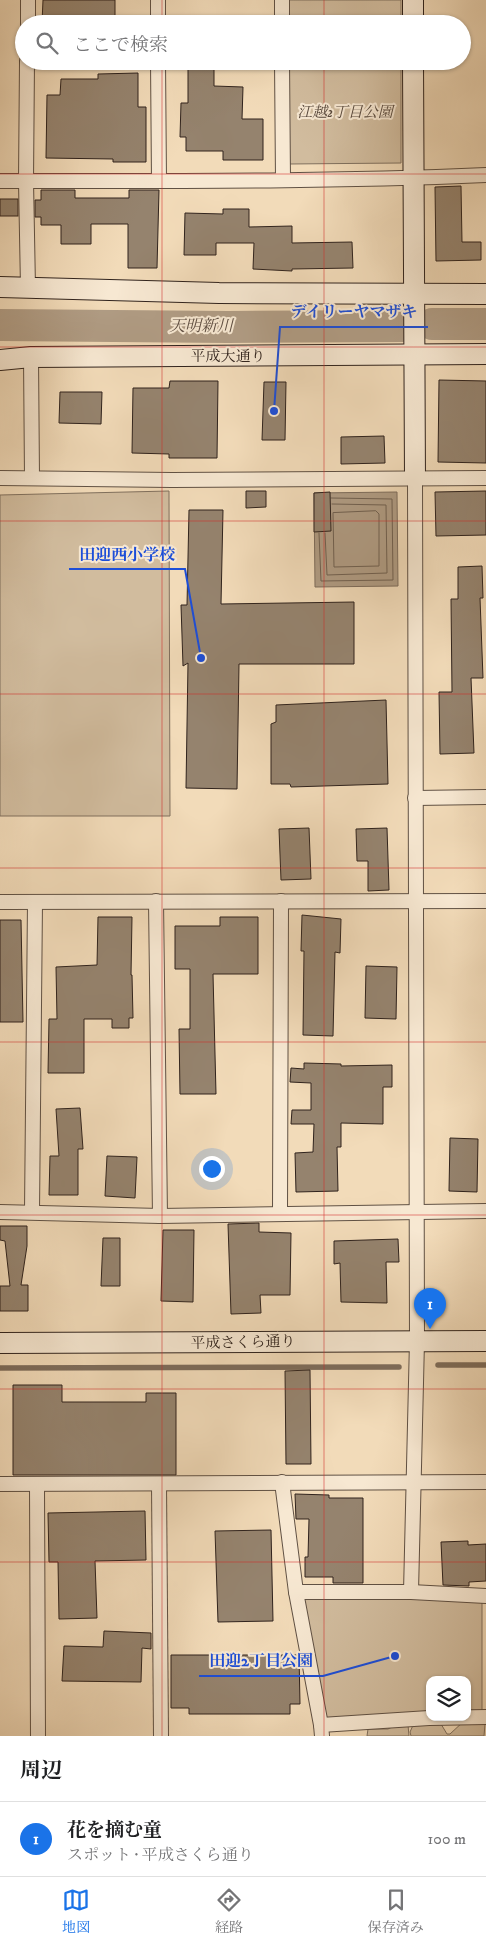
<!DOCTYPE html>
<html lang="ja">
<meta charset="utf-8">
<style>
:root{--surface:#fff;--page:#f2f2f2;--text:#202124;--muted:#757577;--line:#e0e0e0;--accent:#1a73e8}
body{margin:0;font-family:"IM FELL DW Pica","Noto Serif JP",serif;background:var(--page);color:var(--text)}
.controls{position:absolute;right:15px;bottom:15px;display:grid;overflow:hidden;border-radius:10px;box-shadow:0 1px 4px #0004}
.controls button{width:45px;height:45px;display:grid;place-items:center;padding:0;border:0;border-bottom:1px solid var(--line);background:var(--surface);color:var(--text);font:25px sans-serif}
.you{position:absolute;left:211px;top:1168px;width:18px;height:18px;margin:-12px;border:4px solid #fff;border-radius:50%;background:#1a73e8;box-shadow:0 0 0 8px #1a73e833}
.badge{display:grid;place-items:center;width:32px;height:32px;border-radius:50%;background:var(--accent);color:#fff;font-size:16px;font-weight:700}
.pin{position:absolute;translate:-50% -41px;filter:drop-shadow(0 1px 2px #0008)}
.pin::after{content:'';position:absolute;top:26px;width:18px;height:15px;background:inherit;clip-path:polygon(0 0,100% 0,50% 100%)}
.list{margin:0;padding:0;list-style:none}
h2{display:flex;justify-content:space-between;align-items:center;height:65px;margin:0;padding:0 20px;font-size:21px}
h2 small{font-size:16px;font-weight:400;color:var(--muted)}
.list li{display:grid;grid-template-columns:32px 1fr auto;gap:15px;align-items:center;box-sizing:border-box;height:75px;padding:0 20px;border-top:1px solid var(--line)}
.list b{display:block;font-size:19px;white-space:nowrap}
.list p{margin:0;font-size:16px;white-space:nowrap;color:var(--muted)}
.list em{font-size:16px;font-style:normal;color:var(--muted)}
.icon{flex:none;width:28px;height:28px;fill:none;stroke:currentColor;stroke-width:2;stroke-linecap:round;stroke-linejoin:round}
.map{position:relative;flex:none;width:486px;height:1736px;overflow:hidden}
.search{position:absolute;background:var(--surface);box-shadow:0 1px 4px #0004;left:15px;right:15px;top:15px;height:55px;display:flex;align-items:center;gap:12px;box-sizing:border-box;padding:0 18px;border-radius:28px;color:var(--muted);font-size:19px}
.sheet{height:140px;background:var(--surface)}
nav{display:flex;justify-content:space-around;align-items:center;box-sizing:border-box;height:70px;border-top:1px solid var(--line);background:var(--surface);font-size:14px;color:var(--muted)}
nav a{display:grid;justify-items:center;gap:2px}
nav .on{color:var(--accent)}
.map>svg:first-child{display:block}
</style>
<div class="map">
<svg width="486" height="1736" viewBox="0 0 486 1736">
<rect width="100%" height="100%" fill="#f2dbb9"/>
<filter id="stains"><feTurbulence type="fractalNoise" baseFrequency=".004" numOctaves="4"/><feColorMatrix values="0 0 0 0 .2 0 0 0 0 .09 0 0 0 0 .02 0 0 0 .5 -.17"/></filter>
<radialGradient id="worn" r=".72"><stop offset=".6" stop-color="#630" stop-opacity="0"/><stop offset="1" stop-color="#630" stop-opacity=".3"/></radialGradient>
<g fill="#d1bc9e" stroke="#80705e" fill-rule="evenodd">
<rect x="289" y="0" width="112" height="24"/>
<path d="M289 61H401V163L289 164Z"/>
<path d="M169 491 170 816H0V495Z"/>
<path d="M296 1592 482 1596V1717L321 1725ZM430 1680H467V1717H430Z"/>
<path d="M480 1719 485 1724 484 1736H411L410 1732 414 1723 441 1724 447 1734H450L464 1721Z"/>
<path d="M396 1725H408L409 1736H367L368 1729H388Z"/>
</g>
<path fill="#b09c84" stroke="#7d6c5b" d="M397 492 398 586 315 587 314 493Z"/>
<g fill="none" stroke-linecap="round" stroke-linejoin="round">
<g stroke="#706050" stroke-width="1">
<path d="M376 511 379 514V566L334 567 333 513Z"/>
<path d="M319 533 321 581 393 580 392 499 331 498"/>
<path d="M325 533 327 575 387 573 386 505 332 504"/>
</g>
<g stroke="#7d6c5b" stroke-width="5.5">
<path d="M438 1365H486"/>
<path d="M0 1368 399 1367"/>
</g>
<g stroke="#b09c84" stroke-width="32">
<path d="M432 324H486"/>
<path d="M0 325 228 327 402 326"/>
</g>
</g>
<g fill="#95836e" stroke="#30231d">
<path d="M43 0H115V24L42 23Z"/>
<path d="M188 61H214V86L243 87 242 119H263V160H223V151H186V137H180L181 103H188Z"/>
<path d="M138 73V107H146V162H113V159L46 158 47 95H60L61 79H98V74Z"/>
<path d="M461 186 462 242H481V260L436 261 435 187Z"/>
<path d="M41 190H75V198H129V190H159L157 268H128V224H91V244H61V225H41V217H35V200H41Z"/>
<rect x="0" y="199" width="18" height="17"/>
<path d="M223 209H249V227L292 226V243L352 242 353 268 292 269V271L253 269 254 243H216V255H184L185 213 223 214Z"/>
<path d="M439 380 486 381V463L438 462Z"/>
<path d="M170 381H218L217 458H169V454L132 453 133 388H169Z"/>
<path d="M264 382H286L285 440H262Z"/>
<path d="M60 392H102L101 424 59 423Z"/>
<path d="M384 436 385 463 341 464V437Z"/>
<path d="M246 491H266V507L246 508Z"/>
<path d="M486 491V535L436 536 435 492Z"/>
<path d="M330 492 331 531 314 532V493Z"/>
<path d="M189 510H223L221 604 354 602V664H239L237 789 186 788 188 663 183 666 181 605H187Z"/>
<path d="M482 566 483 598H480L483 678H471L474 753 440 754 439 692H452L451 599H458V567Z"/>
<path d="M386 700 388 784 291 787 290 784H271V724L276 722V705Z"/>
<path d="M309 828 311 879 281 880 279 829Z"/>
<path d="M387 828 389 890 368 891V861H357L356 829Z"/>
<path d="M302 915 341 919 340 953 335 952 333 1036 303 1035 304 951H301Z"/>
<path d="M98 917H132L131 975H132L133 1018H129V1028H112V1019H84V1073H48L49 1019H57L56 967 97 965Z"/>
<path d="M220 917H258V974H213L216 1094H180L179 1029H190V969H175V926H220Z"/>
<path d="M0 920H21L23 1022H0Z"/>
<path d="M366 966 397 967 396 1019 365 1018Z"/>
<path d="M304 1063 341 1064V1066L392 1065V1087H383V1124L341 1123V1147H337L338 1191 296 1192 295 1153 313 1152 314 1124H291L292 1110H311V1083L290 1082 291 1068 304 1069Z"/>
<path d="M80 1108 83 1149H78V1195H49L50 1156H59L56 1109Z"/>
<path d="M450 1138 478 1139 477 1192 449 1191Z"/>
<path d="M107 1156 137 1157 135 1198 105 1196Z"/>
<path d="M259 1223V1232L291 1233 290 1295H260L261 1313 231 1314 228 1224Z"/>
<path d="M0 1226H27V1246L21 1285H28V1311H0V1286H10L5 1241 0 1240Z"/>
<path d="M163 1230H194L193 1302 161 1301Z"/>
<path d="M103 1238H120V1286H101Z"/>
<path d="M398 1239 399 1262H386L387 1303 341 1302 340 1263 334 1264V1241Z"/>
<path d="M310 1370 311 1464H286L285 1371Z"/>
<path d="M13 1385H62V1402H146V1393H176V1475H13Z"/>
<path d="M295 1494 329 1495V1498H363V1583H333V1577H305V1557H308L309 1519H296Z"/>
<path d="M145 1511 146 1560 95 1561 97 1618 59 1619 58 1562H49L48 1513Z"/>
<path d="M271 1530 273 1621 218 1622 215 1531Z"/>
<path d="M468 1541V1545L486 1544V1581L469 1582V1586L443 1585 441 1542Z"/>
<path d="M104 1631 151 1633V1649L142 1648 141 1682 62 1681 64 1646 103 1647Z"/>
<path d="M171 1655H299L300 1704H290V1714H189V1708H171Z"/>
</g>
<g fill="none" stroke-linecap="round" stroke-linejoin="round">
<defs>
<g id="street">
<path d="M158 0V24"/>
<path d="M282 0V24"/>
<path d="M28 24V0"/>
<path d="M27 61 26 181 28 288"/>
<path d="M158 61 159 181"/>
<path d="M282 61 283 180"/>
<path d="M0 181C162 181 324 182 486 175"/>
<path d="M31 357 32 478"/>
<path d="M0 478 172 480 486 478"/>
<path d="M415 798 486 797"/>
<path d="M156 901 160 1216"/>
<path d="M0 902 486 901"/>
<path d="M0 1212 160 1216 486 1211"/>
<path d="M32 1212 35 902"/>
<path d="M280 1214 281 901"/>
<path d="M282 1482 296 1592 321 1725 322 1736"/>
<path d="M0 1484 486 1482"/>
<path d="M37 1484 38 1736"/>
<path d="M159 1484 161 1736"/>
<path d="M296 1592H411L486 1596"/>
<path d="M411 1592 417 1341 415 478"/>
<path d="M321 1725 429 1718 486 1717"/>
</g>
<g id="secondary">
<path d="M413 0V24"/>
<path d="M413 61 415 478"/>
<path d="M0 287 219 293 486 294"/>
<path d="M0 360 31 357 486 354"/>
<path d="M0 1343 486 1341"/>
</g>
</defs>
<use href="#street" stroke="#605144" stroke-width="16"/>
<use href="#secondary" stroke="#30231d" stroke-width="22"/>
<use href="#street" stroke="#f7e8d2" stroke-width="14"/>
<use href="#secondary" stroke="#f7e8d2" stroke-width="20"/>
</g>
<path fill="none" stroke="#d62828" stroke-width="1" stroke-opacity="0.55" d="M162 0V24M324 0V24M162 61V1736M324 61V1736M0 174H486M0 347H486M0 521H486M0 694H486M0 868H486M0 1042H486M0 1215H486M0 1389H486M0 1562H486"/>
<g text-anchor="middle" stroke-width="4" stroke-linejoin="round" paint-order="stroke">
<g font-size="15" font-style="italic" fill="#58493d" stroke="#f7e8d2">
<text x="345" y="117">江越2丁目公園</text>
</g>
<g font-size="15" fill="#30231d" stroke="#f7e8d2">
<text x="228" y="361">平成大通り</text>
<text transform="translate(243 1342) rotate(-1)" y="5">平成さくら通り</text>
</g>
<g font-size="16" font-style="italic" fill="#5d4d41" stroke="#f7e8d2">
<text x="201" y="331">天明新川</text>
</g>
</g>
<path fill="none" stroke="#1d4ed8" stroke-width="2" d="M274 411L280 327H428M201 658L185 569H69M395 1656L323 1676H199"/>
<g fill="#1d4ed8" stroke="#f7e8d2" stroke-width="2">
<circle cx="274" cy="411" r="5"/>
<circle cx="201" cy="658" r="5"/>
<circle cx="395" cy="1656" r="5"/>
</g>
<g font-size="16" text-anchor="middle" font-weight="bold" fill="#1d4ed8" stroke="#f7e8d2" stroke-width="4" stroke-linejoin="round" paint-order="stroke">
<text x="354" y="317">デイリーヤマザキ</text>
<text x="127" y="560">田迎西小学校</text>
<text x="261" y="1666">田迎2丁目公園</text>
</g>
<rect width="100%" height="100%" filter="url(#stains)"/>
<rect width="100%" height="100%" fill="url(#worn)"/>
</svg>
<div class="controls">
<button><svg class="icon" aria-label="layers" viewBox="0 0 24 24"><path d="M12 4l9 5-9 5-9-5zM3 14l9 5 9-5"/></svg></button>
</div>
<div class="you"></div>
<div class="pin badge" style="left:430px;top:1329px">1</div>
<div class="search"><svg class="icon" aria-label="search" viewBox="0 0 24 24"><circle cx="10" cy="10" r="6"/><path d="M15 15l6 6"/></svg>ここで検索</div>
</div>
<section class="sheet">
<h2>周辺<small></small></h2>
<ul class="list">
<li><span class="badge">1</span><div><b>花を摘む童</b><p>スポット · 平成さくら通り</p></div><em>100 m</em></li>
</ul>
</section>
<nav>
<a class="on"><svg class="icon" aria-label="map" viewBox="0 0 24 24"><path d="M3 6l6-2 6 2 6-2v14l-6 2-6-2-6 2zM9 4v14M15 6v14"/></svg>地図</a>
<a><svg class="icon" aria-label="directions" viewBox="0 0 24 24"><path d="M12 3l9 9-9 9-9-9zM9 14v-3h6M13 9l2 2-2 2"/></svg>経路</a>
<a><svg class="icon" aria-label="saved" viewBox="0 0 24 24"><path d="M7 4h10v16l-5-4-5 4z"/></svg>保存済み</a>
</nav>
